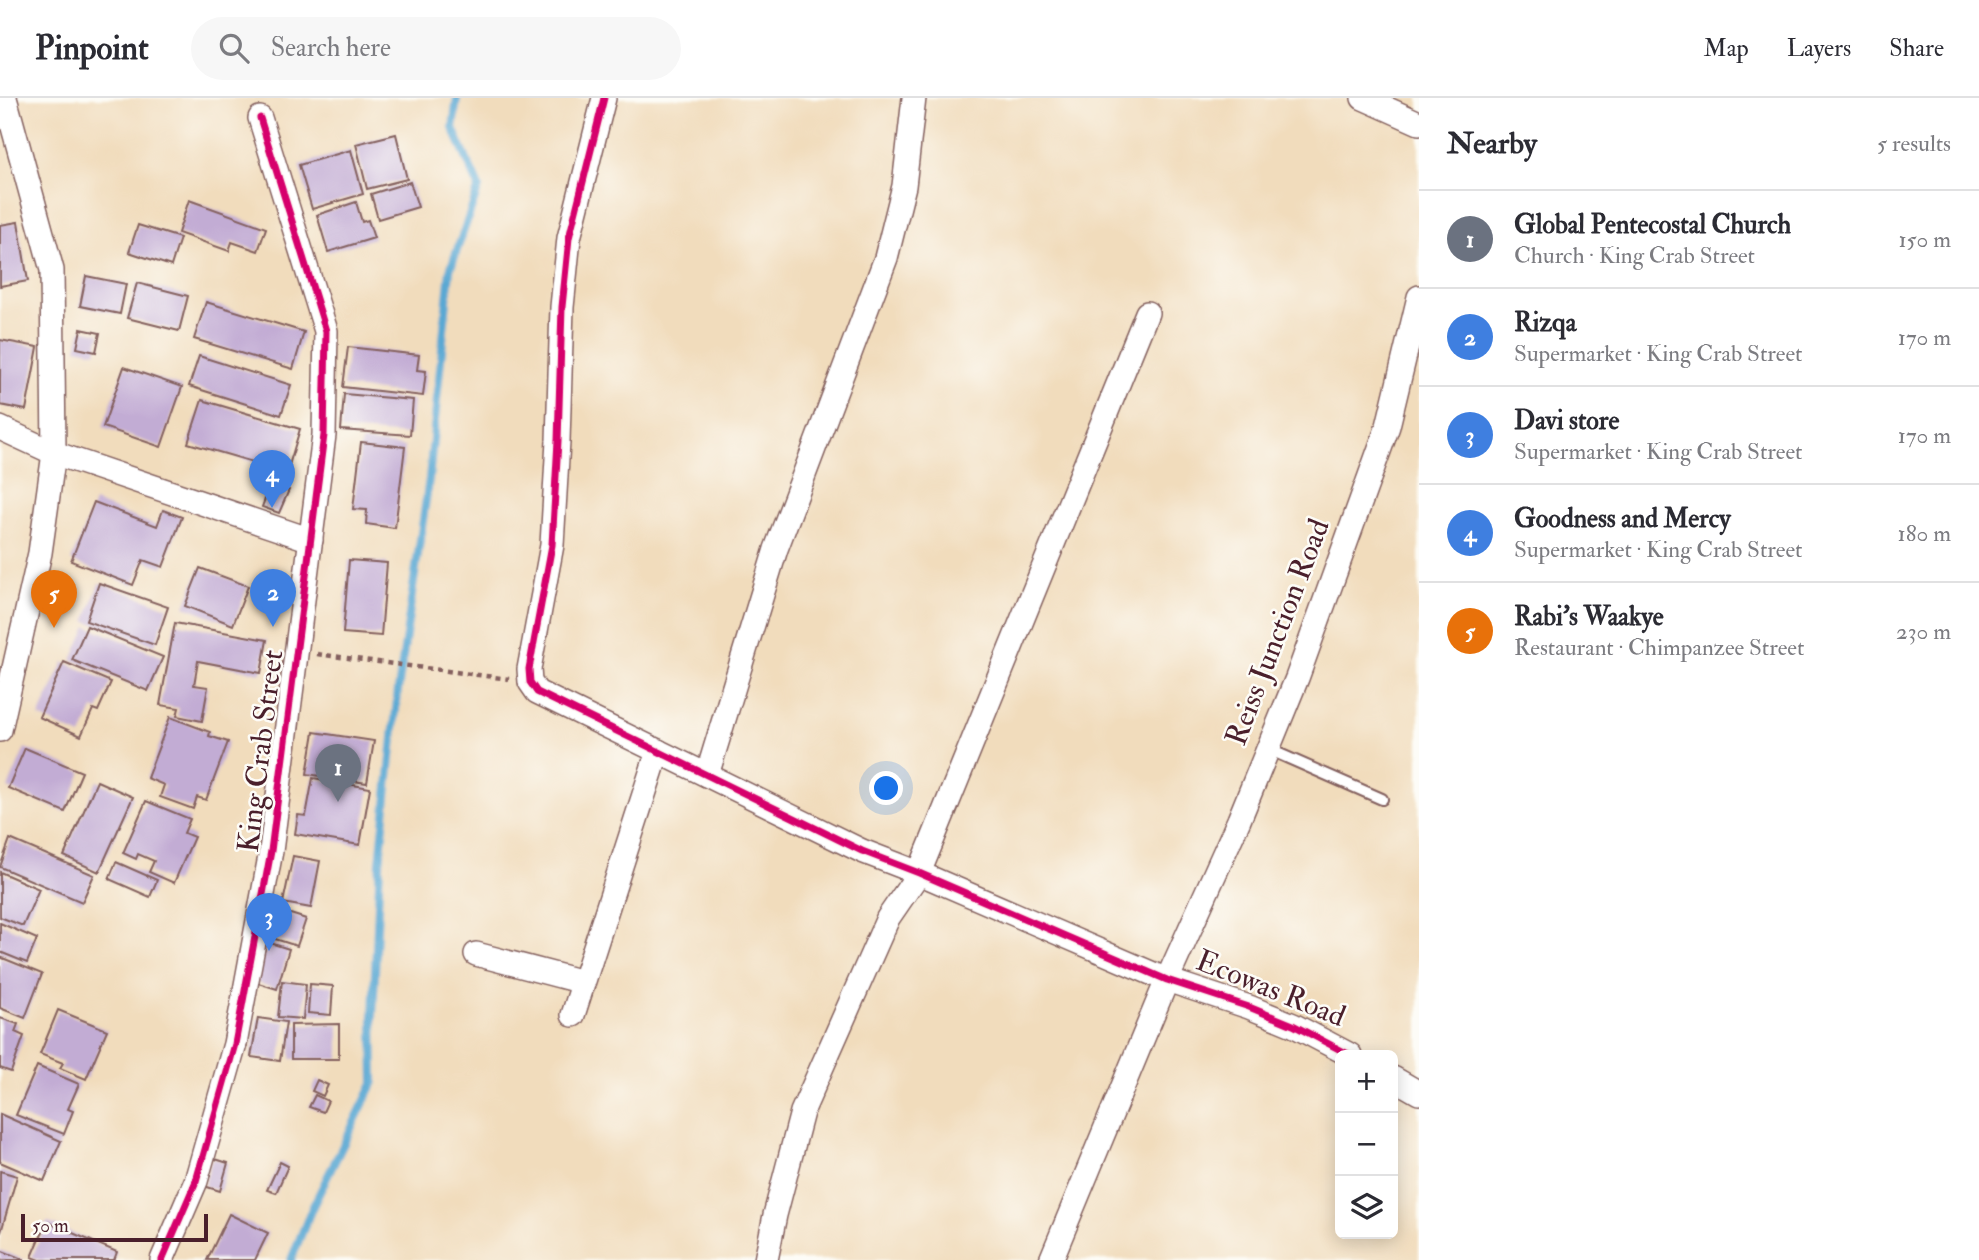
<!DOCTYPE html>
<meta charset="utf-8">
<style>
:root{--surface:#fff;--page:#f7f7f7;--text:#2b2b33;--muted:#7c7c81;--line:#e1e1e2;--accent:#d93025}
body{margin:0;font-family:"IM FELL Double Pica",serif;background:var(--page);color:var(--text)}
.controls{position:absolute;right:21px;bottom:21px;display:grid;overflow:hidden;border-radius:10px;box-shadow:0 4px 18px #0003}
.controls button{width:63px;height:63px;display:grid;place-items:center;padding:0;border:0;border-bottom:2px solid var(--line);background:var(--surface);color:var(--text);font:35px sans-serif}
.scale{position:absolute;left:21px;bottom:18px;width:187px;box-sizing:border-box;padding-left:7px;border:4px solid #4a1f2b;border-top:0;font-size:19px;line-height:24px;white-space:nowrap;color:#4a1f2b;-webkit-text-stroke:5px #fdfcf7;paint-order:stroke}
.you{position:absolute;left:887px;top:691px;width:24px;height:24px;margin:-18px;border:5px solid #fff;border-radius:50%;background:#1a73e8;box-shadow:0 0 0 10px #1a73e833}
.badge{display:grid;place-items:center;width:46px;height:46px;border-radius:50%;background:var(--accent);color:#fff;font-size:23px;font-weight:700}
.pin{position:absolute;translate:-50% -58px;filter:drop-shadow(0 2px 4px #0008)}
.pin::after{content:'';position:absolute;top:37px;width:24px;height:21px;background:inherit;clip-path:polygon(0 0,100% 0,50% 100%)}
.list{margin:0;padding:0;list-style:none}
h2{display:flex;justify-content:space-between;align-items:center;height:91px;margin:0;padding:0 28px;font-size:30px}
h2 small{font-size:23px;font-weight:400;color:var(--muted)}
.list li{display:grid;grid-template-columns:46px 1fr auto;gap:21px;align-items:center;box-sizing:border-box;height:98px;padding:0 28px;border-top:2px solid var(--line)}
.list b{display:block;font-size:26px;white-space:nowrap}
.list p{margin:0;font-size:23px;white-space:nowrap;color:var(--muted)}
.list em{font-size:23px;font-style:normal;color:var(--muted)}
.icon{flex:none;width:38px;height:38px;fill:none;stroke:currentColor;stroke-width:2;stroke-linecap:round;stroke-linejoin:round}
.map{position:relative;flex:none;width:1419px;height:1162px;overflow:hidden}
header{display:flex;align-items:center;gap:42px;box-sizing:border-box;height:98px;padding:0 35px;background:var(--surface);border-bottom:2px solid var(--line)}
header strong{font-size:33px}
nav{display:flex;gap:38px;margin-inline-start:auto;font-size:24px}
.search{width:490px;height:63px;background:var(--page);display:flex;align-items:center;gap:18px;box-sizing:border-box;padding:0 24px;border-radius:38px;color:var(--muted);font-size:26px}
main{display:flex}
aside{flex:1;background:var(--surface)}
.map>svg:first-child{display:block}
</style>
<header>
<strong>Pinpoint</strong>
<div class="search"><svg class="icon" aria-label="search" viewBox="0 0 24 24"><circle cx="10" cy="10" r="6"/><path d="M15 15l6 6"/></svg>Search here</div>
<nav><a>Map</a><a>Layers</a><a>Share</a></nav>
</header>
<main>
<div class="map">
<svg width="1419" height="1162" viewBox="0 0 1419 1162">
<rect width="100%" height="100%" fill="#fdfcf7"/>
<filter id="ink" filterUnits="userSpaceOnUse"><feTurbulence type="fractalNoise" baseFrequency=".0143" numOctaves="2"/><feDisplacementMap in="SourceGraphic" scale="14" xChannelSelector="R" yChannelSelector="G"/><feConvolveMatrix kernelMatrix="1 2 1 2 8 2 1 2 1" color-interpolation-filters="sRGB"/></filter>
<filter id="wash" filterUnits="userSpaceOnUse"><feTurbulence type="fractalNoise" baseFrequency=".00686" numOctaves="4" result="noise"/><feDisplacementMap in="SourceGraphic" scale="28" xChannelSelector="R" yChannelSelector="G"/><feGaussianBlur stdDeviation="1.57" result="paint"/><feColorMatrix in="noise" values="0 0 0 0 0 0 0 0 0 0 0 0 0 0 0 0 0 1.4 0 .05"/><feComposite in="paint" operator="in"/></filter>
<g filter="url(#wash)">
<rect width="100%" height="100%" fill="#f1dcbc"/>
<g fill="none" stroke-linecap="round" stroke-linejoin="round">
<path stroke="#5aa8d3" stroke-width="8" d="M291 1162 312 1110 374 984 373 917 380 765 398 592 429 381 450 172 479 89 453 30 457 0"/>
</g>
<g id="blocks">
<g fill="#c2acd4">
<path d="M396 36 407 81 367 91 356 46Z"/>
<path d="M351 52 363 96 312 111 299 67Z"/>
<path d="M410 84 418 109 378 121 371 96Z"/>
<path d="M189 102 266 130 258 153 232 144 229 153 178 135Z"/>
<path d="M356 104 362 124 368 122 374 140 328 154 317 117Z"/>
<path d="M18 124 28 183 0 188V127Z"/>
<path d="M138 127 180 140 171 168 129 154Z"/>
<path d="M86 178 126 186 120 216 80 208Z"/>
<path d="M137 185 188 198 179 233 127 220Z"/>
<path d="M206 204 304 234 293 271 194 241Z"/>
<path d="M81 231 100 235 96 254 77 250Z"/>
<path d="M0 242 38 249 26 312 0 307Z"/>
<path d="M348 249 419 257 417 272 426 273 423 298 343 289Z"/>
<path d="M199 258 291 287 281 317 189 288Z"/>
<path d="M124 269 182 289 161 349 103 329Z"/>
<path d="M344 296 413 302 410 337 341 332Z"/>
<path d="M202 302 300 331 287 374 188 345Z"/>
<path d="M361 344 405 349 395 430 366 426 367 412 353 411Z"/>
<path d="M271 385 289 392 279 415 262 409Z"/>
<path d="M94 404 157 428 163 412 182 419 163 469 143 462 133 487 71 463Z"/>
<path d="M349 462 387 465 381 538 343 535Z"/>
<path d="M200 470 248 488 233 527 185 508Z"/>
<path d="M99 485 168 509 155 547 86 523Z"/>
<path d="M175 525 267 542 261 575 198 563 194 587 208 589 202 623 177 618 179 610 160 607Z"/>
<path d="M87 528 163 559 148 593 72 562Z"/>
<path d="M64 564 111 584 98 613 93 611 81 638 39 619Z"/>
<path d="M170 619 210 634 209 638 228 644 206 702 197 699 193 711 160 699 164 687 147 680Z"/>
<path d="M314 634 374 643 367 685 307 676Z"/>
<path d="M25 650 82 674 65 714 8 690Z"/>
<path d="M313 680 370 690 360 747 295 736 298 717 306 718Z"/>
<path d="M97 683 133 699 99 774 64 758Z"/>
<path d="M146 703 190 721 184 735 194 739 174 785 149 774 154 763 138 756 136 761 123 755Z"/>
<path d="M10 741 94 777 82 804 0 769Z"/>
<path d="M293 758 320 763 311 810 283 805Z"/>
<path d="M116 764 157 782 150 799 109 781Z"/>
<path d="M0 774 39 791 23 828 0 819Z"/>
<path d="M278 812 306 821 297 848 269 839Z"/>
<path d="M0 825 37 841 27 865 0 854Z"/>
<path d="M267 844 289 851 277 891 255 884Z"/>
<path d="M0 859 42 876 25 920 0 910Z"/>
<path d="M282 883 306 886 303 921 278 919Z"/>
<path d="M310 886 333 888 331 917 308 915Z"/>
<path d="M58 912 107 932 86 981 60 970 63 965 40 956Z"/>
<path d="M0 920 18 926 15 934 24 938 11 974 0 970Z"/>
<path d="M258 920 286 924 280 963 251 959Z"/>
<path d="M339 926V961H291V927Z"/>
<path d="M37 968 79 986 68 1011 73 1013 64 1036 16 1017Z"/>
<path d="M317 982 328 987 323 998 312 993Z"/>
<path d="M315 997 328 1003 323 1014 309 1009Z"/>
<path d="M0 1016 61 1043 44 1083 0 1064Z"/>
<path d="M212 1060 228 1065 220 1093 204 1088Z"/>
<path d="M280 1064 288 1068 276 1095 267 1092Z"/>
<path d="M0 1073 17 1078 1 1134H0Z"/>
<path d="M229 1116 268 1135 255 1162H207Z"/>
<path d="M47 1124 117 1154 114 1162H40L32 1159Z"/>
<path d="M0 1152 25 1162H0Z"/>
</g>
</g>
</g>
<g filter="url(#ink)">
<use href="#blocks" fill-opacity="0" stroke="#84615e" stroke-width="2"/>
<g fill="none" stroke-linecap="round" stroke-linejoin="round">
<defs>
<path id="service" d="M1268 651 1382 701"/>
<g id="minor">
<path d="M604 0 569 140 562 209 558 343 552 447 529 571 530 584 537 594 862 753 919 775 1167 882 1249 909 1293 927 1350 957"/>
<path d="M1363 0 1419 25"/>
<path d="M0 330 54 355 311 442"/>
<path d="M0 632 40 455 54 355 52 172 5 0"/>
<path d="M707 677 776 451 886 160 904 88 914 0"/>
<path d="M476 856 583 884"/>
<path d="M573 917 658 653"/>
<path d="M1393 980 1419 995"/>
<path d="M162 1162 196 1083 235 946 271 753 324 337 326 233 260 20"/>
<path d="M766 1162 775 1117 802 1014 888 820 919 775 1147 215"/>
<path d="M1051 1162 1167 882 1239 722 1297 580 1388 328 1419 199"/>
</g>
</defs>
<use href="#service" stroke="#84615e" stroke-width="14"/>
<use href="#minor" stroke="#84615e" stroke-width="26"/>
<path stroke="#84615e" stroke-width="4.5" stroke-dasharray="5 5" stroke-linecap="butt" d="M317 556 509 581"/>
<use href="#service" stroke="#fff" stroke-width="10"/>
<use href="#minor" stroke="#fff" stroke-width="23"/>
<defs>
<g id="cycleway">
<path d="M604 0 569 140 562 209 558 343 552 447 529 571 530 584 537 594 862 753 919 775 1167 882 1249 909 1293 927 1350 957"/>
<path d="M162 1162 196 1083 235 946 271 753 324 337 326 233 260 20"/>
</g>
</defs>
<use href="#cycleway" stroke="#fdfcf7" stroke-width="11"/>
<use href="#cycleway" stroke="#d6006c" stroke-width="7"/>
</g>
</g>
<g text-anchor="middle" stroke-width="5" stroke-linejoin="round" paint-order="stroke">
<g font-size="30" fill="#4a1f2b" stroke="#fdfcf7">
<text transform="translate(1277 534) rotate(-69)" y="10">Reiss Junction Road</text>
<text transform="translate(260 653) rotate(-83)" y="10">King Crab Street</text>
<text transform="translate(1271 890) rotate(22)" y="10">Ecowas Road</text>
</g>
</g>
</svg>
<div class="controls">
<button>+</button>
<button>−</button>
<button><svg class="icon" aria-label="layers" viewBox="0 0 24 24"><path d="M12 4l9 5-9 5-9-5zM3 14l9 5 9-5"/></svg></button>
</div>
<div class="scale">50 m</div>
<div class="you"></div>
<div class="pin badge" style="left:338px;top:704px;background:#6b7280">1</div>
<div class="pin badge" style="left:273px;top:529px;background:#3f7fe0">2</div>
<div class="pin badge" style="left:269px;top:853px;background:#3f7fe0">3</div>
<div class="pin badge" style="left:272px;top:410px;background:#3f7fe0">4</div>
<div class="pin badge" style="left:54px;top:530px;background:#e8710a">5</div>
</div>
<aside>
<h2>Nearby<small>5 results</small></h2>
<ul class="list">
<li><span class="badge" style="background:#6b7280">1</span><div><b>Global Pentecostal Church</b><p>Church · King Crab Street</p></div><em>150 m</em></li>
<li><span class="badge" style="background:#3f7fe0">2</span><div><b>Rizqa</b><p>Supermarket · King Crab Street</p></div><em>170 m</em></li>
<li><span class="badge" style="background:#3f7fe0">3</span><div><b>Davi store</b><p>Supermarket · King Crab Street</p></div><em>170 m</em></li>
<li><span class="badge" style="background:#3f7fe0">4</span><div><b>Goodness and Mercy</b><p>Supermarket · King Crab Street</p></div><em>180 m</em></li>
<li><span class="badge" style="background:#e8710a">5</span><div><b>Rabi's Waakye</b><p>Restaurant · Chimpanzee Street</p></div><em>230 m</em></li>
</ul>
</aside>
</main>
